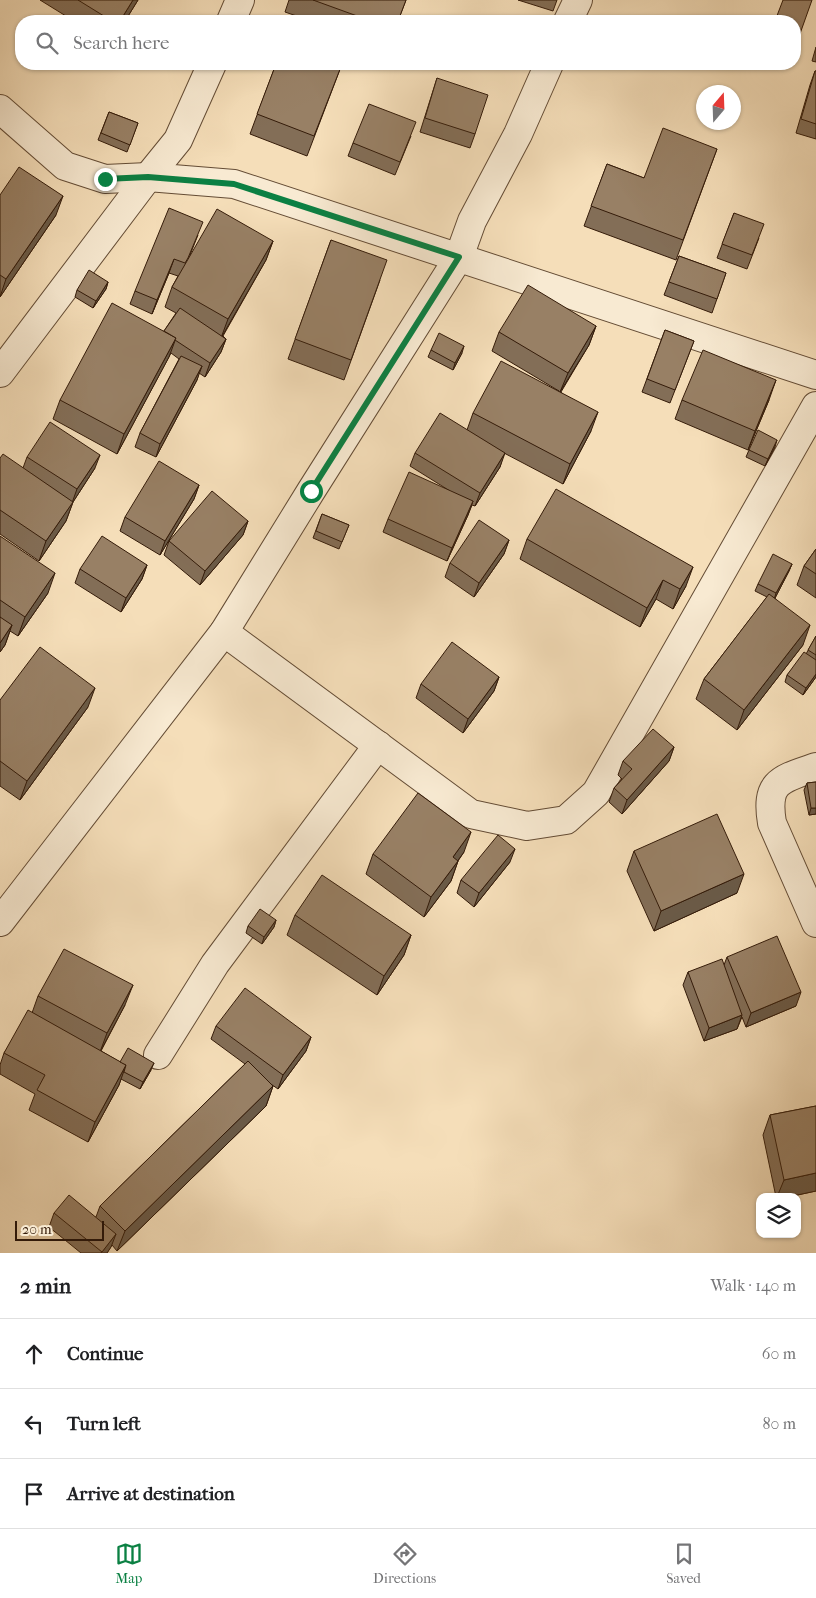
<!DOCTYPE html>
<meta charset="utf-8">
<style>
:root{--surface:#fff;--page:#f2f2f2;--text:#202124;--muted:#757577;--line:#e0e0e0;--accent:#0b8043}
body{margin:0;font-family:"IM FELL French Canon",serif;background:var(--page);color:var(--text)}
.controls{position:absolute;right:15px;bottom:15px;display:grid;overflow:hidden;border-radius:10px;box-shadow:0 1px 4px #0004}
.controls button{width:45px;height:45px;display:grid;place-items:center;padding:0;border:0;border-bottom:1px solid var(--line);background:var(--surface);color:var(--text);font:25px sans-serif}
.compass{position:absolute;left:696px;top:85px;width:45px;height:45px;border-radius:50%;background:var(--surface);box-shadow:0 1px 4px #0004;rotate:19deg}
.scale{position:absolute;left:15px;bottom:12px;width:89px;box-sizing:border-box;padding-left:5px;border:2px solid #341b09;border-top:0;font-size:14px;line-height:18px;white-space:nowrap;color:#341b09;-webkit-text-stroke:4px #f8ead2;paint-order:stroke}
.stop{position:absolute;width:15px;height:15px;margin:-11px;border:4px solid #0b8043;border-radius:50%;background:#fff}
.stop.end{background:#0b8043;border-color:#fff;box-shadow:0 1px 5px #0008}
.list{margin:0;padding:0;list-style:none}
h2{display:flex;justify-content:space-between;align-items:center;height:65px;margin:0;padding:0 20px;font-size:21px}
h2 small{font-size:16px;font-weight:400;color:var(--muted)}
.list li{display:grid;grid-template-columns:32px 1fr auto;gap:15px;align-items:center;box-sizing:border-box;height:70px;padding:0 20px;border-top:1px solid var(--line)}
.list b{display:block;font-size:19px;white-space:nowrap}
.list em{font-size:16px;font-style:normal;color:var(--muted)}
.icon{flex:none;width:28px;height:28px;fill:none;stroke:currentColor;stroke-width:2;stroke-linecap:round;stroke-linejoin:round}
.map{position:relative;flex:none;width:816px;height:1253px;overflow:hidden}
.search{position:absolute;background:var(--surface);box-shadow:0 1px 4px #0004;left:15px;right:15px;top:15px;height:55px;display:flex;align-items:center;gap:12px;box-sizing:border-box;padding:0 18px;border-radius:20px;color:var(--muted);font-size:19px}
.sheet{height:275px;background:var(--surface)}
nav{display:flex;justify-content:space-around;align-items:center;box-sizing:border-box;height:70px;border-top:1px solid var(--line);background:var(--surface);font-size:14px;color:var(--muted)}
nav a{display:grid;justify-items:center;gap:2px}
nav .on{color:var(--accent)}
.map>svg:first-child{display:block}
</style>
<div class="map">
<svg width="816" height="1253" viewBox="0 0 816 1253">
<rect width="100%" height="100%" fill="#f5deb9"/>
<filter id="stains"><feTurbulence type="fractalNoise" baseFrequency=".004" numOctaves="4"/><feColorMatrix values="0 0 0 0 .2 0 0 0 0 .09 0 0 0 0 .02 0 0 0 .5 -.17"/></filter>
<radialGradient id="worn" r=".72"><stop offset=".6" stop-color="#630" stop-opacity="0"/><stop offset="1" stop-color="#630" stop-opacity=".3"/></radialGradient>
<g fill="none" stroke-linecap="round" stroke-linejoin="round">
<defs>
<g id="street">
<path d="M231 21 240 0"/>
<path d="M568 21 578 0"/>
<path d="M0 109 65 166 105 179 148 177 234 184 816 375"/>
<path d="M0 373 148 177 178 140 212 64"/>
<path d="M224 632 471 814 527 826 566 820 596 793 816 406"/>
<path d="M816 767C781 779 765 781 772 823L816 923"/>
<path d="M0 922 224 632 311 491 459 257 472 221 518 134 549 64"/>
<path d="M158 1055 215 964 378 745"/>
</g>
</defs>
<use href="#street" stroke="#644c35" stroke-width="30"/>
<use href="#street" stroke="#f8ead2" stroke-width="28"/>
</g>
<g fill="#836e57" stroke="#341b09">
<path d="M40 0H138L125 21H74Z"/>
<path d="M289 0H406L398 21H311L285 12Z"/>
<path d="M518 0H557L553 11Z"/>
<path d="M816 47V62L812 61Z"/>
<path d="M264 64H272L270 67Z"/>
<path d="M276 64H342L307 156 250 134Z"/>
<path d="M815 71H816V139L796 133 810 85Z"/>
<path d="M437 78 475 134 470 148 420 132Z"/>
<path d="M109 112 138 123 127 152 98 140Z"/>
<path d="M411 136 395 175 348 156 353 143Z"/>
<path d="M717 149 676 260 584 226 607 164 644 178Z"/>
<path d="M0 195 56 215 0 297Z"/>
<path d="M734 213 759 238 747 269 717 258Z"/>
<path d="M198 235 190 255 273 241 266 260 223 336 226 339 221 352 205 377 199 373 197 380 156 457 135 447 140 433 179 359 171 353 117 454 53 419 60 400 164 331 176 313 165 307 172 287 178 276 169 273 152 314 130 304 135 291Z"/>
<path d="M331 240 380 280 344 380 288 359Z"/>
<path d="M679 256 726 273 712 313 664 295Z"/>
<path d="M108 282 106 289 93 308 75 297 77 290Z"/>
<path d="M596 326 589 345 561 392 591 431 563 484 504 453 500 467 475 506 472 505 468 515 447 561 383 532 388 519 450 491 410 466 415 453 467 430 473 413 559 391 492 351 499 332Z"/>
<path d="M665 330 694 341 670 403 642 392Z"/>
<path d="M431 350 462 353 453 370 428 357Z"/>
<path d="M682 400H769L748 450 675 419Z"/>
<path d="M775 447 765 466 746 457 749 450Z"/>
<path d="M27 457 95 468 73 502 66 521 39 561 0 534V458L23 468Z"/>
<path d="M199 485 194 499 160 555 120 531 125 517Z"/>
<path d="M322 514 349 525 339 549 313 538Z"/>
<path d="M248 521 243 535 200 585 164 555 169 541Z"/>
<path d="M0 536 48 593 18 636 10 631 5 645 0 652Z"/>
<path d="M527 539 686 586 673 609 656 599 640 627 520 559Z"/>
<path d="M509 540 504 554 474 597 445 577 450 563Z"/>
<path d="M816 549V598L797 585 804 566Z"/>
<path d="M792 564 789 571 775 598 803 645 737 730 696 699 704 679 767 597 755 591 758 584Z"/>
<path d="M147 565 142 579 121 612 75 583 80 569Z"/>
<path d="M816 636V677L803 695 785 682 787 675 806 654Z"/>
<path d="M499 677 494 691 463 733 416 698 421 684Z"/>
<path d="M0 700 88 707 20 800 0 786Z"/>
<path d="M674 747 669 761 622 814 609 802 614 788 622 779 618 775 623 761Z"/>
<path d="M816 782V814L809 815 804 790 807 783Z"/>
<path d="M634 851 737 893 654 931 627 871Z"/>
<path d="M464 852 458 861 451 881 424 917 366 874 373 854Z"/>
<path d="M510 862 474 907 457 893 461 880Z"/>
<path d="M295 915 411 935 404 955 377 995 287 935Z"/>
<path d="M276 920 274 927 262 944 246 933 248 926Z"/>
<path d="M727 957 796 1006 746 1027 742 1017 737 1029 704 1041 683 985 688 972 724 965Z"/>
<path d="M38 996 125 1005 101 1051 120 1062 151 1070 140 1089 121 1079 119 1085 88 1142 29 1110 35 1094 0 1074V1065L4 1053 32 1013Z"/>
<path d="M216 1026 311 1037 306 1051 278 1089 268 1082 273 1086 266 1106 117 1251 112 1245 107 1253H81L49 1227 54 1213 96 1217 100 1206 245 1064 211 1039Z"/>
<path d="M816 1106V1191L788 1197H776L763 1135 770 1115Z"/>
</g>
<g fill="#6a5a47" stroke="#341b09">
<path d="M133 0H138L125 21H120Z"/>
<path d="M63 196 56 215 0 297 6 279Z"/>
<path d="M273 241 266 260 221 338 228 319Z"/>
<path d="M174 259 169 273 152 314 157 300Z"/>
<path d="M108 282 106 289 93 308 96 301Z"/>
<path d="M596 326 589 345 560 392 568 373Z"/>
<path d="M176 338 169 357 117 454 124 434Z"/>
<path d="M226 339 221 352 205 377 210 363Z"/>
<path d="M464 346 462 353 453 370 455 363Z"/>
<path d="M202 366 197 380 156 457 160 444Z"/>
<path d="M776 380 769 400 748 450 755 431Z"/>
<path d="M598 412 591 431 563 484 570 464Z"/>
<path d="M777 440 775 447 765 466 768 459Z"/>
<path d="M505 453 500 467 475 506 480 493Z"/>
<path d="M100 455 95 468 73 502 66 521 39 561 46 541 72 503 77 489Z"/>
<path d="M199 485 194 499 160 555 165 541Z"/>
<path d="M473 501 468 515 447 561 452 548Z"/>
<path d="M248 521 243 535 200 585 205 571Z"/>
<path d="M509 540 504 554 474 597 479 583Z"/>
<path d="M792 564 789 571 774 600 776 593Z"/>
<path d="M147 565 142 579 121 612 126 598Z"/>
<path d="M693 567 686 586 673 609 680 589Z"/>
<path d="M55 573 48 593 18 636 25 617Z"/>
<path d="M663 580 656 599 640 627 647 608Z"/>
<path d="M12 625 5 645 0 652V643Z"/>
<path d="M810 625 803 645 737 730 744 710Z"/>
<path d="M816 674V677L803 695 806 688Z"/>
<path d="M499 677 494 691 463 733 468 719Z"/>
<path d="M95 688 88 707 20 800 27 781Z"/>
<path d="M674 747 669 761 622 814 627 800Z"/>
<path d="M811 808H816V814L809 815Z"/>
<path d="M471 832 464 852 446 877 453 857Z"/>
<path d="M515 849 510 862 474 907 479 893Z"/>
<path d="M458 861 451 881 424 917 431 897Z"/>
<path d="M744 874 737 893 654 931 661 911Z"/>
<path d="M276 920 274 927 262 944 264 937Z"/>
<path d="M411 935 404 955 377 995 384 976Z"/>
<path d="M133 985 125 1005 100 1052 107 1033Z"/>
<path d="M801 992 796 1006 746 1027 751 1013Z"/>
<path d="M742 1015 737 1029 704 1041 709 1028Z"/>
<path d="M311 1037 306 1051 278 1089 283 1075Z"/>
<path d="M154 1063 151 1070 140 1089 143 1082Z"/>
<path d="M126 1065 119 1085 88 1142 95 1122Z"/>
<path d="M273 1086 266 1106 117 1251 125 1231Z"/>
<path d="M816 1173V1191L788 1197H777L784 1180Z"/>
<path d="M116 1234 111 1247 107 1253H101Z"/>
</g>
<g fill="#988065" stroke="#341b09">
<path d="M78 0H133L120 21H112Z"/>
<path d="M313 0H406L398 21H371Z"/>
<path d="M783 0H812L796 45H795V21H775Z"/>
<path d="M276 64H342L314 136 257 114Z"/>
<path d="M815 71H816V124L801 119Z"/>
<path d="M437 78 488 95 475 134 425 118Z"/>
<path d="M369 104 416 122 400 162 353 143Z"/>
<path d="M109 112 138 123 130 145 101 133Z"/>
<path d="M663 128 717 149 683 240 591 206 607 164 644 178Z"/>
<path d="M19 167 63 196 6 279 0 275V195Z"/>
<path d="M169 208 203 222 188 258 185 263 174 259 157 300 135 291Z"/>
<path d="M217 209 273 241 228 319 172 287Z"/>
<path d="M734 213 764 224 752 255 722 244Z"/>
<path d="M331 240 387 260 351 360 295 339Z"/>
<path d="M679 256 726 273 717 299 669 282Z"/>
<path d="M89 270 108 282 96 301 77 290Z"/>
<path d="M528 285 596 326 568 373 499 332Z"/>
<path d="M112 303 176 338 124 434 60 400Z"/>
<path d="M180 308 226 339 210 363 175 340 176 338 164 331Z"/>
<path d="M665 330 694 341 675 390 647 379Z"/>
<path d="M439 333 464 346 455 363 431 350Z"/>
<path d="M703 350 776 380 755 431 682 400Z"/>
<path d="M181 356 202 366 160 444 140 433Z"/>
<path d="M501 361 598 412 570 464 473 413Z"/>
<path d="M440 413 505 453 480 493 415 453Z"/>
<path d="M50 422 100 455 77 489 27 457Z"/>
<path d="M758 430 777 440 768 459 749 450Z"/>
<path d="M3 454 73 502 46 541 0 510V458Z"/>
<path d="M159 461 199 485 165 541 125 517Z"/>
<path d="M409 472 473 501 452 548 388 519Z"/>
<path d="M556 489 693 567 680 589 663 580 647 608 527 539Z"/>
<path d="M212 491 248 521 205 571 169 541Z"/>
<path d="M322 514 349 525 342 542 316 531Z"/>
<path d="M479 520 509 540 479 583 450 563Z"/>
<path d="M0 536 55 573 25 617 0 600Z"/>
<path d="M102 536 147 565 126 598 80 569Z"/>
<path d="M816 549V574L804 566Z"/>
<path d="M773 554 792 564 776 593 758 584Z"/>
<path d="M769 594 810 625 744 710 704 679Z"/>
<path d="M0 617 12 625 0 643Z"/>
<path d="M816 636V655L808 650Z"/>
<path d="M452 642 499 677 468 719 421 684Z"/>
<path d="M40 647 95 688 27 781 0 761V700Z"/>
<path d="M804 652 816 660V674L806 688 787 675Z"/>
<path d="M653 729 674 747 627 800 614 788 632 769 623 761Z"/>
<path d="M816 782V808H811L807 783Z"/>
<path d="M418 793 471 832 453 857 458 861 431 897 373 854Z"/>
<path d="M717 814 744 874 661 911 634 851Z"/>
<path d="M498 835 515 849 479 893 461 880Z"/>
<path d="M322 875 411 935 384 976 295 915Z"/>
<path d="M260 909 276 920 264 937 248 926Z"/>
<path d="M777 936 801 992 751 1013 727 957Z"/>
<path d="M64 949 133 985 107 1033 38 996Z"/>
<path d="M722 959 742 1015 709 1028 688 972Z"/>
<path d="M245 988 311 1037 283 1075 216 1026Z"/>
<path d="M28 1010 126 1065 95 1122 37 1090 45 1075 4 1053Z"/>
<path d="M128 1048 154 1063 143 1082 124 1072 126 1065 120 1062Z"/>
<path d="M248 1061 273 1086 125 1231 100 1206Z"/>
<path d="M816 1106V1173L784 1180 770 1115Z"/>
<path d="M69 1195 116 1234 102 1252 54 1213Z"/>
</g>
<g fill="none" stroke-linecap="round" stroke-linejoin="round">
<path stroke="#0b8043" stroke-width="6" d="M105 179 148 177 234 184 459 257 311 491"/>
</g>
<rect width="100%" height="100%" filter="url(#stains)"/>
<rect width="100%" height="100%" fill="url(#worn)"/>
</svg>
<div class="controls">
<button><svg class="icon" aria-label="layers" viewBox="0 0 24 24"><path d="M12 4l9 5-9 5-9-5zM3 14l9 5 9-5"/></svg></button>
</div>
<svg class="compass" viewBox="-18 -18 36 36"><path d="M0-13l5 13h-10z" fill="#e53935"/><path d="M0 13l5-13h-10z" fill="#757577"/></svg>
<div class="scale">20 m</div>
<div class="stop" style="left:311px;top:491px"></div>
<div class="stop end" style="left:105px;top:179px"></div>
<div class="search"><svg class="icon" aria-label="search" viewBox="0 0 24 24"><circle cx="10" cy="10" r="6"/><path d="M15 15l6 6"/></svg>Search here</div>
</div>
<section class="sheet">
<h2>2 min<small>Walk · 140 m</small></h2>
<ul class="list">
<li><svg class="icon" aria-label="ahead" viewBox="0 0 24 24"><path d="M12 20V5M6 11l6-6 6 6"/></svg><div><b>Continue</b></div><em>60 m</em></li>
<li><svg class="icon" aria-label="left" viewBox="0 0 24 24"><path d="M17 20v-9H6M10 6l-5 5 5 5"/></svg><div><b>Turn left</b></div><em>80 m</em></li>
<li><svg class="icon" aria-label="arrive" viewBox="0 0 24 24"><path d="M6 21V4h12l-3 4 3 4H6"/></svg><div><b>Arrive at destination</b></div></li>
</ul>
</section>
<nav>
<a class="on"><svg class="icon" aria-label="map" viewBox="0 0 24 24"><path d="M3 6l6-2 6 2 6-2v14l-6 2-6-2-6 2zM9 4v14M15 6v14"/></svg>Map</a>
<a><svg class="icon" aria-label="directions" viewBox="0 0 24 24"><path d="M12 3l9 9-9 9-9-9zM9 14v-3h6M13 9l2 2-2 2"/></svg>Directions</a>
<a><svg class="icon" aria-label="saved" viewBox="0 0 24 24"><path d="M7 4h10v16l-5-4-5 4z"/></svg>Saved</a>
</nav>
